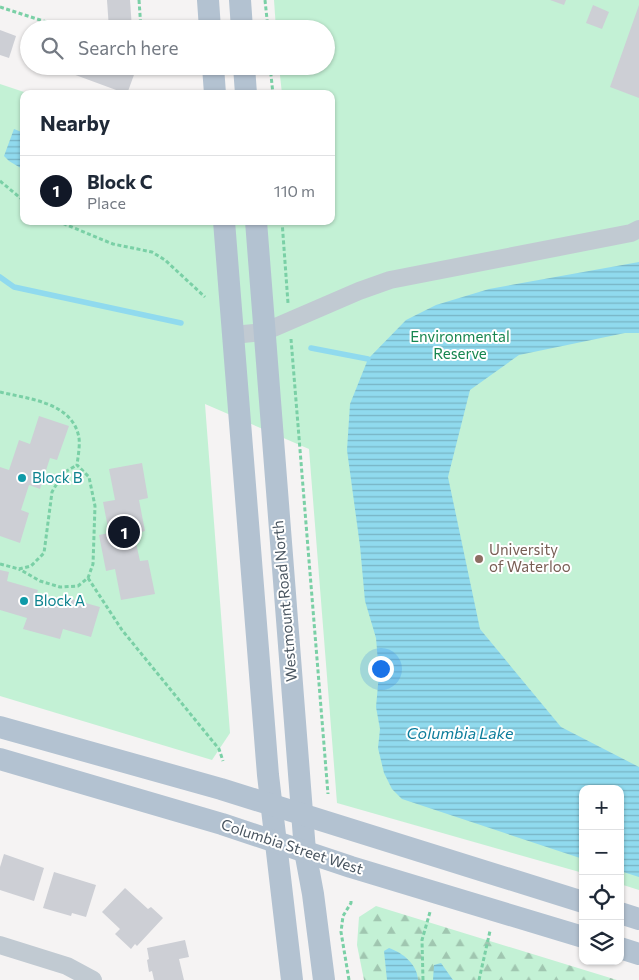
<!DOCTYPE html>
<meta charset="utf-8">
<style>
:root{--surface:#fff;--page:#f6f6f7;--text:#1f2937;--muted:#747a83;--line:#e0e1e3;--accent:#111827}
body{margin:0;font-family:Commissioner,sans-serif;background:var(--page);color:var(--text)}
.controls{position:absolute;right:15px;bottom:15px;display:grid;overflow:hidden;border-radius:10px;box-shadow:0 1px 4px #0004}
.controls button{width:45px;height:45px;display:grid;place-items:center;padding:0;border:0;border-bottom:1px solid var(--line);background:var(--surface);color:var(--text);font:25px sans-serif}
.you{position:absolute;left:380px;top:668px;width:18px;height:18px;margin:-12px;border:4px solid #fff;border-radius:50%;background:#1a73e8;box-shadow:0 0 0 8px #1a73e833}
.badge{display:grid;place-items:center;width:32px;height:32px;border-radius:50%;background:var(--accent);color:#fff;font-size:16px;font-weight:700}
.pin{position:absolute;translate:-50% -50%;border:2px solid #fff;box-shadow:0 1px 5px #0006}
.list{margin:0;padding:0;list-style:none}
h2{display:flex;justify-content:space-between;align-items:center;height:65px;margin:0;padding:0 20px;font-size:21px}
h2 small{font-size:16px;font-weight:400;color:var(--muted)}
.list li{display:grid;grid-template-columns:32px 1fr auto;gap:15px;align-items:center;box-sizing:border-box;height:70px;padding:0 20px;border-top:1px solid var(--line)}
.list b{display:block;font-size:19px;white-space:nowrap}
.list p{margin:0;font-size:16px;white-space:nowrap;color:var(--muted)}
.list em{font-size:16px;font-style:normal;color:var(--muted)}
.icon{flex:none;width:28px;height:28px;fill:none;stroke:currentColor;stroke-width:2;stroke-linecap:round;stroke-linejoin:round}
.map{position:relative;flex:none;width:639px;height:980px;overflow:hidden}
.search{position:absolute;background:var(--surface);box-shadow:0 1px 4px #0004;left:20px;top:20px;width:315px;height:55px;display:flex;align-items:center;gap:12px;box-sizing:border-box;padding:0 18px;border-radius:28px;color:var(--muted);font-size:19px}
.panel{position:absolute;background:var(--surface);box-shadow:0 1px 4px #0004;left:20px;top:90px;width:315px;height:135px;border-radius:10px}
.map>svg:first-child{display:block}
</style>
<div class="map">
<svg width="639" height="980" viewBox="0 0 639 980">
<defs>
<pattern id="forest-firs" width="22" height="20" patternUnits="userSpaceOnUse" patternTransform="scale(1.25)"><rect width="22" height="20" fill="#c3f1d5"/><path d="M5 1l3.5 6h-7zM16 11l3.5 6h-7z" fill="#a0c6b0"/></pattern>
<pattern id="water-rules" width="6" height="5" patternUnits="userSpaceOnUse" patternTransform="scale(1.25)"><rect width="6" height="5" fill="#90daee"/><path d="M0 2.5h6" fill="none" stroke="#78b4c4"/></pattern>
</defs>
<rect width="100%" height="100%" fill="#f5f3f3"/>
<path fill="#c3f1d5" d="M274 0H639V890L620 884V789H583V873L337 803 309 449 205 404 230 733 212 760 0 696V84L30 94H24V221H331V94H282L279 66H326V29H276Z"/>
<path fill="url(#forest-firs)" d="M376 906 617 980H364L357 945 359 917Z"/>
<g fill="url(#water-rules)">
<path d="M14 129 24 133V170L9 161 4 156Z"/>
<path d="M639 262V333H625L519 355 470 390 448 477 480 629 561 727 639 767V877L620 871V789H583V859L402 799 392 789 384 773 378 748 380 729 376 707 379 674 376 638 365 601 360 546 347 450 350 404 368 359 406 320 436 305 489 289Z"/>
<path d="M389 948C403 953 417 964 418 980H387L384 951Z"/>
<path d="M441 963 453 980H433L434 965Z"/>
</g>
<g fill="none" stroke-linecap="round" stroke-linejoin="round">
<g stroke="#90daee" stroke-width="5.5">
<path d="M0 277 14 287 181 323"/>
<path d="M311 348 368 359"/>
</g>
</g>
<g fill="#cdcfd5">
<path d="M107 0H130L132 29H109Z"/>
<path d="M550 0H566L564 5Z"/>
<path d="M593 5 609 12 602 29 586 23Z"/>
<path d="M639 5V98L610 87Z"/>
<path d="M0 30 16 36 9 58 0 55Z"/>
<path d="M28 38H29V59L22 56Z"/>
<path d="M51 66H119L135 72 127 94Z"/>
<path d="M39 416 69 426 57 460 50 458 40 489 29 485 21 510 29 513 20 543 0 536V467L9 470 19 440 30 444Z"/>
<path d="M142 463 148 498 139 500 145 531 134 534 140 561 148 560 155 594 121 600 115 569 106 571 99 535 109 533 103 502 115 500 109 469Z"/>
<path d="M0 570 9 572 7 581 38 590 36 597 61 605 64 597 100 607 91 637 63 629 60 639 23 629 27 618 0 610Z"/>
<path d="M4 854 44 868 34 901 0 890V867Z"/>
<path d="M54 872 96 885 86 917 72 913 71 916 43 908Z"/>
<path d="M125 888 148 909 151 907 163 918 137 946 135 944 131 949 115 934 120 929 102 912Z"/>
<path d="M185 940 189 957 179 959 184 980H154L152 971 149 972 147 960 149 959 147 948Z"/>
</g>
<g fill="none" stroke-linecap="round" stroke-linejoin="round">
<g stroke="#7ad0a6" stroke-width="3" stroke-dasharray="4 2.5" stroke-linecap="butt">
<path d="M139 0 141 29"/>
<path d="M265 0 268 29"/>
<path d="M0 7 68 29"/>
<path d="M270 66 273 94"/>
<path d="M0 181 24 201"/>
<path d="M57 221 113 244 152 252 165 260 205 297"/>
<path d="M282 221 288 303"/>
<path d="M291 339 328 794"/>
<path d="M0 392C28 399 73 402 79 438 80 446 78 457 77 465L89 477 95 506 93 564 88 578 78 586 60 587 40 581 19 569"/>
<path d="M0 564 19 569 31 566 44 553 52 492 63 473 77 465"/>
<path d="M88 578 122 630 219 749 223 761"/>
<path d="M349 980 341 932 343 916 351 903V899"/>
<path d="M423 980 422 940 430 912"/>
<path d="M479 980 490 931"/>
</g>
<g stroke="#c1cad2" stroke-width="18">
<path d="M233 335 264 332 359 291 390 280 631 233 639 229"/>
<path d="M0 945 67 966 93 980"/>
</g>
<g stroke="#b3c2d1" stroke-width="22">
<path d="M208 0 210 29"/>
<path d="M240 0 242 29"/>
<path d="M213 66 215 94"/>
<path d="M244 66 246 94"/>
<path d="M224 221 268 775 292 980"/>
<path d="M256 221 305 851 313 894 324 980"/>
<path d="M0 727 221 789 583 902"/>
<path d="M0 759 222 824 351 867 583 937"/>
<path d="M620 913 639 919"/>
<path d="M620 948 639 954"/>
</g>
</g>
<g fill="#0f9aa8" stroke="#fff" stroke-width="2">
<circle cx="22" cy="478" r="5"/>
<circle cx="24" cy="601" r="5"/>
</g>
<circle fill="#8d6e63" stroke="#fff" stroke-width="2" cx="479" cy="559" r="5"/>
<g text-anchor="middle" stroke-width="4" stroke-linejoin="round" paint-order="stroke">
<g font-size="15" fill="#17864f" stroke="#fff">
<text x="460" y="342">Environmental<tspan x="460" dy="17">Reserve</tspan></text>
</g>
<g font-size="15" fill="#0d838f" stroke="#fff" text-anchor="start">
<text x="32" y="483">Block B</text>
<text x="34" y="606">Block A</text>
</g>
<g font-size="15" fill="#785e54" stroke="#fff" text-anchor="start">
<text x="489" y="555">University<tspan x="489" dy="17">of Waterloo</tspan></text>
</g>
<g font-size="15" fill="#4a5661" stroke="#fff">
<text transform="translate(285 601) rotate(-95)" y="5">Westmount Road North</text>
<text transform="translate(292 847) rotate(18)" y="5">Columbia Street West</text>
</g>
<g font-size="16" font-style="italic" fill="#0c7c9b" stroke="#fff">
<text x="460" y="739">Columbia Lake</text>
</g>
</g>
</svg>
<div class="controls">
<button>+</button>
<button>−</button>
<button><svg class="icon" aria-label="locate" viewBox="0 0 24 24"><circle cx="12" cy="12" r="6"/><path d="M12 2v4M12 18v4M2 12h4M18 12h4"/></svg></button>
<button><svg class="icon" aria-label="layers" viewBox="0 0 24 24"><path d="M12 4l9 5-9 5-9-5zM3 14l9 5 9-5"/></svg></button>
</div>
<div class="you"></div>
<div class="pin badge" style="left:124px;top:532px">1</div>
<div class="search"><svg class="icon" aria-label="search" viewBox="0 0 24 24"><circle cx="10" cy="10" r="6"/><path d="M15 15l6 6"/></svg>Search here</div>
<section class="panel">
<h2>Nearby<small></small></h2>
<ul class="list">
<li><span class="badge">1</span><div><b>Block C</b><p>Place</p></div><em>110 m</em></li>
</ul>
</section>
</div>
